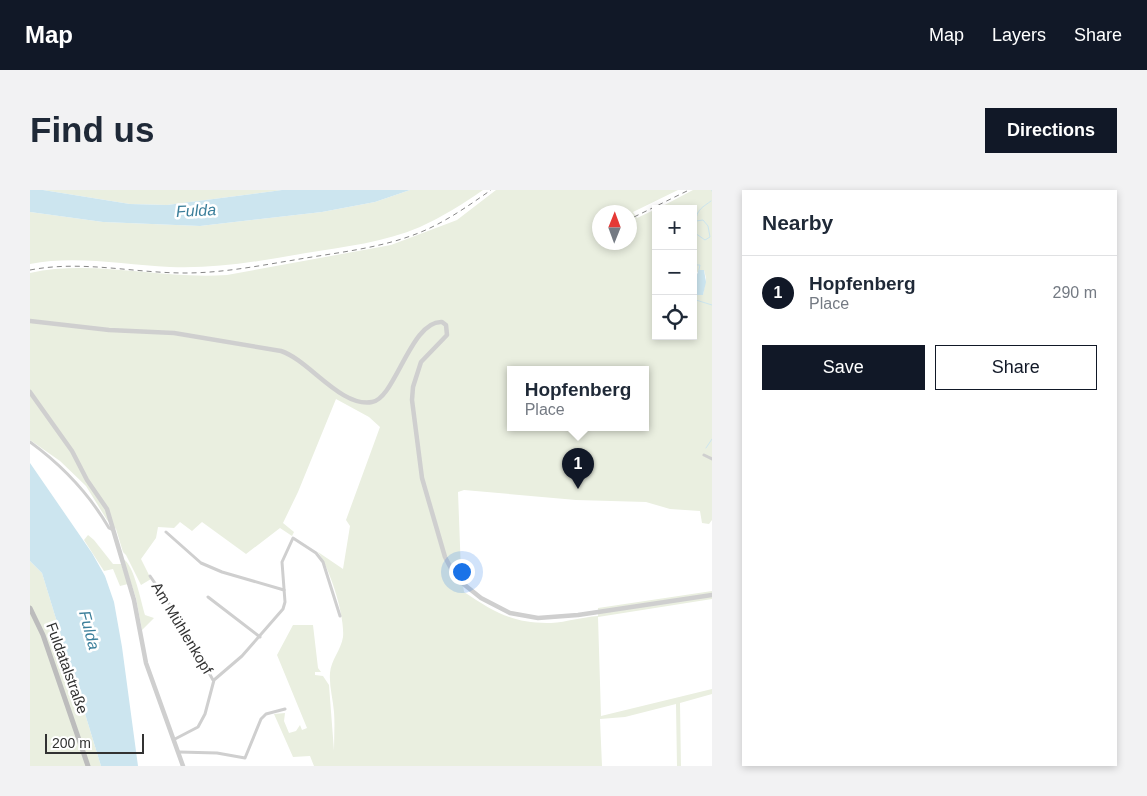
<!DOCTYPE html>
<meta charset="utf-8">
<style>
:root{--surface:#fff;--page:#f2f2f3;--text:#1f2937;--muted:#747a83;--line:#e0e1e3;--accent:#111827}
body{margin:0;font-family:Helvetica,sans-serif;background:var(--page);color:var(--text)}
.controls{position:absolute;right:15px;top:15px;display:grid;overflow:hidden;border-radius:0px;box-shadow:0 2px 8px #0003}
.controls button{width:45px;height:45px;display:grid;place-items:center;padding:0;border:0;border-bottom:1px solid var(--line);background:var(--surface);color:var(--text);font:25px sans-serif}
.compass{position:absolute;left:562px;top:15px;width:45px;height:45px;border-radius:50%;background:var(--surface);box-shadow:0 2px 8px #0003;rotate:1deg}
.scale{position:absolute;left:15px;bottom:12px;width:99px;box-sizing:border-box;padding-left:5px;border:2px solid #323232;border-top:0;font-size:14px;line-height:18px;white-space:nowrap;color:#323232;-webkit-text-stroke:4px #fff;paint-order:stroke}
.you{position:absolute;left:431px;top:381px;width:18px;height:18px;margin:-12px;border:4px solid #fff;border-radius:50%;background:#1a73e8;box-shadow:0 0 0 8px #1a73e833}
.badge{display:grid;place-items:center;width:32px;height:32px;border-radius:50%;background:var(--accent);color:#fff;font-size:16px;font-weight:700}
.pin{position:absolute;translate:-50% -41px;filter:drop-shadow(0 1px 2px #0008)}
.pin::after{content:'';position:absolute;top:26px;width:18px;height:15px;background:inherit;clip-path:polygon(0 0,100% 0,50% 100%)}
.popup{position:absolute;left:477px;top:176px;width:142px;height:65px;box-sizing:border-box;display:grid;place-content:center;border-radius:0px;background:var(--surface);filter:drop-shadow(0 1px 4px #0005);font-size:16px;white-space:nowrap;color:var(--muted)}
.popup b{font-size:19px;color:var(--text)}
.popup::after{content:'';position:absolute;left:50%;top:100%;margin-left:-10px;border:10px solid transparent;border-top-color:var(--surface)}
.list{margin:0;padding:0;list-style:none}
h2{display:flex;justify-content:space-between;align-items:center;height:65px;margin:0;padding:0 20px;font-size:21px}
h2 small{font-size:16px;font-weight:400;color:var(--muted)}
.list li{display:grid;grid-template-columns:32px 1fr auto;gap:15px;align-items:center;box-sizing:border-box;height:75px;padding:0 20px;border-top:1px solid var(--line)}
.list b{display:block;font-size:19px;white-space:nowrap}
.list p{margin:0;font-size:16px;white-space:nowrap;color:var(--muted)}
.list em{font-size:16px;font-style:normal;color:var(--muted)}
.actions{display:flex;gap:10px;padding:15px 20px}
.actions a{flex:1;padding:11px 0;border:1px solid var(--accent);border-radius:0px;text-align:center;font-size:18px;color:var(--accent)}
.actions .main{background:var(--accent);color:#fff}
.icon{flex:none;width:28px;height:28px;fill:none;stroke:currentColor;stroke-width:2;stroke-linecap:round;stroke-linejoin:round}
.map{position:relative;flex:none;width:682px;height:576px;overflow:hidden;border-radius:0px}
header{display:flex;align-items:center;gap:30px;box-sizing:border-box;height:70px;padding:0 25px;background:var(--accent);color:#fff}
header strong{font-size:24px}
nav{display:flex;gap:28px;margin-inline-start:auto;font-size:18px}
.intro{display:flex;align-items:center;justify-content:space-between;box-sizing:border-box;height:120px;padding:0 30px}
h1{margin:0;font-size:35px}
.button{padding:12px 22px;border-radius:0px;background:var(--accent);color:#fff;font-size:18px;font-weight:700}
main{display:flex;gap:30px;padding:0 30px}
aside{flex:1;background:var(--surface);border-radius:0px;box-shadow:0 2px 8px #0003}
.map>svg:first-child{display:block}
</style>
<header>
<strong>Map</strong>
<nav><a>Map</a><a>Layers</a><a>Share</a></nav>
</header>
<div class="intro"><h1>Find us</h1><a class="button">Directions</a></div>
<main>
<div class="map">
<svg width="682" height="576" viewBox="0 0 682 576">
<rect width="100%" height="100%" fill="#fff"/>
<g fill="#eaefe0" fill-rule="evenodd">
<path d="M13 0H252L137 15 100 14Z"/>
<path d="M380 0H453C433 14 412 27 390 37 355 52 314 57 276 63 231 71 186 79 140 77 94 75 46 65 0 74V22L73 32 170 36 292 22 345 12Z"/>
<path d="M466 0H648L603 22 607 28 626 19V146H663V101L665 105H673L676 88 674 80H669L663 88V19H627L663 0H682V330L679 334 672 333 670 321 640 319 616 312 546 310 434 300 428 302 431 382 434 402C464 422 484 434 521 433 537 432 552 427 568 426V418L682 401V409L568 427 571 526 682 499V504L650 513 651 576H647L646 514 595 527 570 529 572 576H284L280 566 263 567 244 524 255 523 254 531 259 543 266 541 270 535 272 540 277 538 247 465 263 435H283L288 478 291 482H285V485L293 486 299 495 304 561C304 548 305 535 304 522 303 509 299 496 300 483 301 470 311 460 313 447 315 426 300 379 288 362L313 379 320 336 316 330 350 237 339 227 306 209 268 302 253 333 264 342 262 346 250 338 216 364 172 332 162 341 150 332 144 338 128 337 126 348 111 369 121 389 111 395 96 365 93 362 86 339 77 330 56 296 30 271 0 250V83C64 69 132 90 197 85L361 55 427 30ZM570 22H600V52H570ZM480 180H616V238H480Z"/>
<path d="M58 345 64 350 83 374H91L98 394 90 396 83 379 74 381 54 350Z"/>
<path d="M93 369C104 374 111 412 115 425L124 428 112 440 106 408Z"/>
<path d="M0 371 12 383 71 576H0Z"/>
</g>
<g fill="#cce5ef">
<path d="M0 0H13L100 14 137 15 252 0H380L345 12 292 22 170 36 73 32 0 22Z"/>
<path d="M669 80H674L676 92 673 105H665C660 92 666 90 669 80Z"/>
<path d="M0 273 62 363 75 386 84 412 92 457 108 576H71L12 383 0 371Z"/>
</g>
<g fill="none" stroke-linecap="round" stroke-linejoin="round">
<g stroke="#cce5ef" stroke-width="1">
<path d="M682 0V1"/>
<path d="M663 50 665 43 675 50 680 47 678 36 673 30 666 31C666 20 673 17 681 11"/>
<path d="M663 67 667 75H670L668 84 663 88"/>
<path d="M663 102 666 110 682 115"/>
<path d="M676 258 682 249"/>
</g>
<g stroke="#cfcfcf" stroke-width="3">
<path d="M0 252C33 276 58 302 79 338L83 340"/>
<path d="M674 265 682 269"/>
<path d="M136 342 171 373 192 382 254 400"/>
<path d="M120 386 142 418 183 490"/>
<path d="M178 407 230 447"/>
<path d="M145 549 168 537 175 524 184 490 212 466 253 419 255 412 252 372 263 348 286 363 293 372 310 426"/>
<path d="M149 562 187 563 215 568 231 529 236 524 255 519"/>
</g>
<g stroke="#cfcfcf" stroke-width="4.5">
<path d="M0 131 79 140 144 143 251 161C279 170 311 218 342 212 365 209 381 130 412 132L416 135 417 145 391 172 383 197 382 210 392 288 415 367 426 388 451 408 480 423 508 428 548 425 682 405"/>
<path d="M0 202 42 261 57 290 77 319 104 410 116 473 153 576"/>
</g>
<path stroke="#bcbcbc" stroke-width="5" d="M0 418 13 445 58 576"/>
<g stroke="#878787" stroke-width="1" stroke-dasharray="5 4" stroke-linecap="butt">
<path d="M604 27 659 0"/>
<path d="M0 80C52 70 103 83 155 83 192 83 228 76 264 70 309 62 358 58 400 38 421 28 441 14 461 0"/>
</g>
</g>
<g text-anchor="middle" stroke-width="5" stroke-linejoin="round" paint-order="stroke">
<g font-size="15" fill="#323232" stroke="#fff">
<text transform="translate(152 438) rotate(59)" y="5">Am Mühlenkopf</text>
<text transform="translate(37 478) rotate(70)" y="5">Fuldatalstraße</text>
</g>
<g font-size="16" font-style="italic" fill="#3a7e9a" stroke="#fff">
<text transform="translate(166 20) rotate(-3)" y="6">Fulda</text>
<text transform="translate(60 440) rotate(75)" y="6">Fulda</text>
</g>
</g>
</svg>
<div class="controls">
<button>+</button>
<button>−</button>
<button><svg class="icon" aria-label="locate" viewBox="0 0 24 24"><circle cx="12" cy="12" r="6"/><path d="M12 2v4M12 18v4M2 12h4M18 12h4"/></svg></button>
</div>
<svg class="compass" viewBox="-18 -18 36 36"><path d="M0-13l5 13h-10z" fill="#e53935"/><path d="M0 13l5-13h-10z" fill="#747a83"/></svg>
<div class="scale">200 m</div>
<div class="you"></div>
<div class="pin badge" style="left:548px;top:299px">1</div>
<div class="popup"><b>Hopfenberg</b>Place</div>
</div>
<aside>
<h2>Nearby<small></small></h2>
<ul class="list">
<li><span class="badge">1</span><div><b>Hopfenberg</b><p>Place</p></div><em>290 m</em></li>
</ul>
<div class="actions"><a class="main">Save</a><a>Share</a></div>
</aside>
</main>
